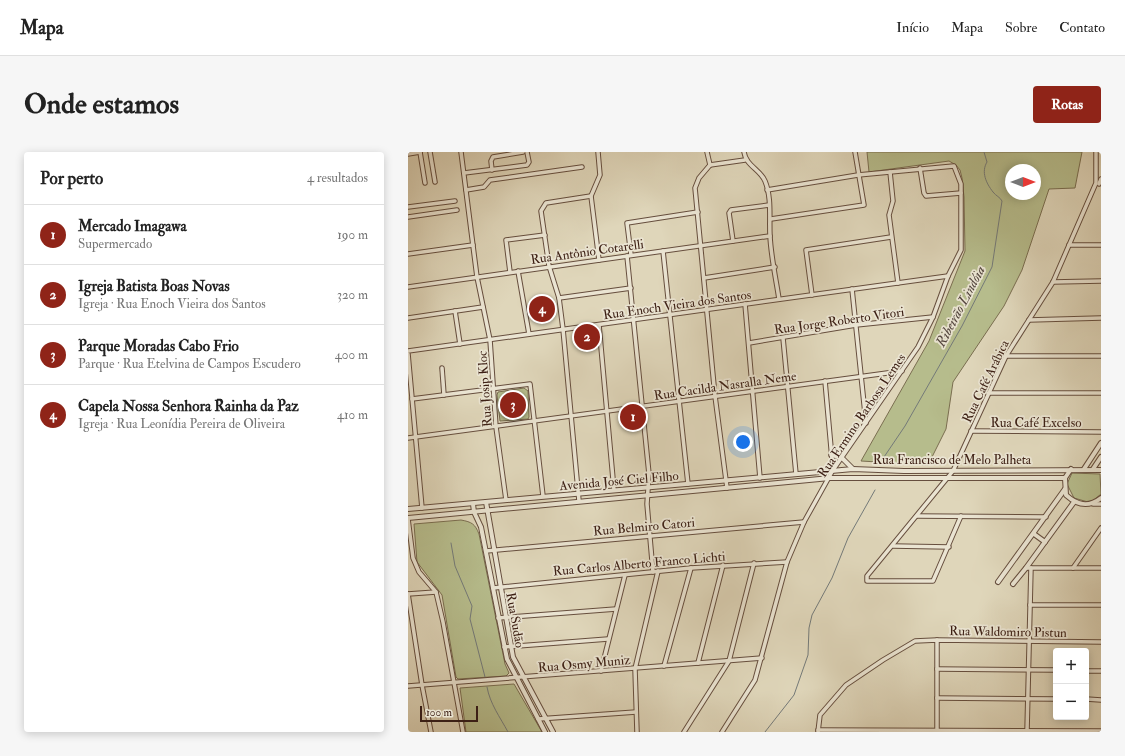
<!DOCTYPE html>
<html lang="pt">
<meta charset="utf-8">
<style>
:root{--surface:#fff;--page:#f6f6f6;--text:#222;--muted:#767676;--line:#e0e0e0;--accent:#8f2418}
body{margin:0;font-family:"IM FELL Double Pica",serif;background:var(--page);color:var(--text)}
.controls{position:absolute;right:12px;bottom:12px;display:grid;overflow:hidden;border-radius:4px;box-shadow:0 2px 10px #0003}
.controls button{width:36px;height:36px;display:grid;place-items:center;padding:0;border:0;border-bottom:1px solid var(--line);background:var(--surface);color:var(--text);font:20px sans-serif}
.compass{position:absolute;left:597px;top:12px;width:36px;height:36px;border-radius:50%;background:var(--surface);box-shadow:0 2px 10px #0003;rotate:90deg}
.scale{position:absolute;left:12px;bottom:10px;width:58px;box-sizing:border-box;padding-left:4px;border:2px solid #3d2015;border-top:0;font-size:11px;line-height:14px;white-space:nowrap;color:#3d2015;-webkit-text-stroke:3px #eae4d2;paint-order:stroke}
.you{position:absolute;left:335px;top:290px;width:14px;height:14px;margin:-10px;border:3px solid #fff;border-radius:50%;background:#1a73e8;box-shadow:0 0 0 6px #1a73e833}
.badge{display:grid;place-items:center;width:26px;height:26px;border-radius:50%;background:var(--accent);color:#fff;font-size:13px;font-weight:700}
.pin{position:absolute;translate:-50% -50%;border:2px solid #fff;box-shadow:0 1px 4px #0006}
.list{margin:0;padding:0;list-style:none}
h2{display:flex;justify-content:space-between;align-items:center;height:52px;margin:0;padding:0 16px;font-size:17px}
h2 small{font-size:13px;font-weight:400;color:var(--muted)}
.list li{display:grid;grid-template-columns:26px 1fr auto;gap:12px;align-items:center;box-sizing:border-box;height:60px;padding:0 16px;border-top:1px solid var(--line)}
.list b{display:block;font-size:15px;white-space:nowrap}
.list p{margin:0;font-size:13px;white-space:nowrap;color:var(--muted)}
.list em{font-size:13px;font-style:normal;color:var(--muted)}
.map{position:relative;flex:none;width:693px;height:580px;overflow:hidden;border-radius:4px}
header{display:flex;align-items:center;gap:24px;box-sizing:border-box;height:56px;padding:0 20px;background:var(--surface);border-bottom:1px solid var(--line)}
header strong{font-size:19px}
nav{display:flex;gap:22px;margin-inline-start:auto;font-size:14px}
.intro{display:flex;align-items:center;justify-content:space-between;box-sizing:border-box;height:96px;padding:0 24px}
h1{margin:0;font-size:28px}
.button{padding:10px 18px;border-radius:4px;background:var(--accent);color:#fff;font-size:14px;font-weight:700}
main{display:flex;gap:24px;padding:0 24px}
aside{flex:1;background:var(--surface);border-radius:4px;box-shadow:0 2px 10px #0003}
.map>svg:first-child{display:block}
</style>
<header>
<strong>Mapa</strong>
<nav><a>Início</a><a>Mapa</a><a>Sobre</a><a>Contato</a></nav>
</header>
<div class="intro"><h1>Onde estamos</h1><a class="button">Rotas</a></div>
<main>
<aside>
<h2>Por perto<small>4 resultados</small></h2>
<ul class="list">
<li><span class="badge">1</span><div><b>Mercado Imagawa</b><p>Supermercado</p></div><em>190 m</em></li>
<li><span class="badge">2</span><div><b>Igreja Batista Boas Novas</b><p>Igreja · Rua Enoch Vieira dos Santos</p></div><em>320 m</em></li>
<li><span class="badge">3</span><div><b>Parque Moradas Cabo Frio</b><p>Parque · Rua Etelvina de Campos Escudero</p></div><em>400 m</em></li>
<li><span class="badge">4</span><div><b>Capela Nossa Senhora Rainha da Paz</b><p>Igreja · Rua Leonídia Pereira de Oliveira</p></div><em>410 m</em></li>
</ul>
</aside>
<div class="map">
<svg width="693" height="580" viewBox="0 0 693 580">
<rect width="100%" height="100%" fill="#dfd6ba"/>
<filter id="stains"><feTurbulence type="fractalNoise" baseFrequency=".005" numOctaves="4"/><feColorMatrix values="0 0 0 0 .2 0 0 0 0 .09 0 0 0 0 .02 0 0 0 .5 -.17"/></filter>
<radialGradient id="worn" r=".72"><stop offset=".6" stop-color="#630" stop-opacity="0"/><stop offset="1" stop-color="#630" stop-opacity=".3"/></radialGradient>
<g fill="#b6bc8c" stroke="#7a6e50" fill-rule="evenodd">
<path d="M459 0H674L667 36 641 37 614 118 596 154 545 230 538 277 520 313 453 309 521 189 557 99 556 45 554 26 552 18 548 13 541 9 461 20ZM603 18H627V42H603Z"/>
<path d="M116 236 120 239 121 265 120 267 92 269 89 243 90 240Z"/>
<path d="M664 321 692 322 693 342 686 348 680 350 666 346 659 332Z"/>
<path d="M53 368C64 370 67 372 71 382L97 512 101 521 98 524 50 527 48 525 34 443 9 410 6 372Z"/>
<path d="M106 532 134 580H58L52 536Z"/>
</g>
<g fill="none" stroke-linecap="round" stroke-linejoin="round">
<g stroke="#747a79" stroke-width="1">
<path d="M474 308 497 274 554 174 584 115 594 49C592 45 588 44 585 40 578 31 573 20 579 10L576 0"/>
<path d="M43 391 47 414 64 454 62 467 77 525"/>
<path d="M79 535C82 552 92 565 100 580"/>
<path d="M357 580 386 543 400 503 401 476 404 463 424 426 440 386 467 338"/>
</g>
<defs>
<g id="minor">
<path d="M12 0 17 31"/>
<path d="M22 0 27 30"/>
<path d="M53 0 69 125 82 188 88 275 98 348"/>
<path d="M190 0 192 23 183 44 191 108"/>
<path d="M299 0 302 13"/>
<path d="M336 0C338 14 352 17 357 29 364 46 361 66 362 84 363 105 368 127 371 147"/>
<path d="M0 2 12 0"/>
<path d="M302 13 291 26 287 36 307 244 319 336"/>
<path d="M302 13 337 8"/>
<path d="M512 16 516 41 518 44 553 41"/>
<path d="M84 18 83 9 85 5 115 0"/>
<path d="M482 20 485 49 481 63 490 131"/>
<path d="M56 21 119 13 121 10 119 0"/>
<path d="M691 32 693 27"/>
<path d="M58 38 76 35 82 28 174 15"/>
<path d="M0 55 47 49"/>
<path d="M0 65 49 58"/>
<path d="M363 67 456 53 447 0"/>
<path d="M325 89 321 61 323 58 361 53"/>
<path d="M661 93H693"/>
<path d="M255 99 280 332"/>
<path d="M0 102 65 93"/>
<path d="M223 103 219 71 290 60"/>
<path d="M219 104 241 322 239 352 245 420"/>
<path d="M110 119 121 182"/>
<path d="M102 120 98 88 137 83"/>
<path d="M296 126 367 115"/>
<path d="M645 130 693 129"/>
<path d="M0 135 362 84"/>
<path d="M444 137 458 271"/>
<path d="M404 143 398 98 483 85"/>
<path d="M151 146 223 136"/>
<path d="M337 152 352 326"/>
<path d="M47 159 52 192"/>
<path d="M0 166 75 155"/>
<path d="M621 168 693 166"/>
<path d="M191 173 206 338"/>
<path d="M375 186 388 322"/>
<path d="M341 191 448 173 525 165"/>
<path d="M0 199 540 124"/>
<path d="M0 202 14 356"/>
<path d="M598 204H693"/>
<path d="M34 216 36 243"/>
<path d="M417 229 425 318"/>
<path d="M580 241H693"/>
<path d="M4 247 122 232 135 344"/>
<path d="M563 279 693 280"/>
<path d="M0 286 494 219"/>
<path d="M423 303 434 306"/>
<path d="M171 349 155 177 151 146 141 114 133 59 138 51 183 44"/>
<path d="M685 352H693"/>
<path d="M509 364 638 365"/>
<path d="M553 364 525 429H459V424L545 319 598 204 645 130 688 31V0"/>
<path d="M0 367 5 406 11 420 28 440 35 470 55 580"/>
<path d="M485 394 541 395"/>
<path d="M78 399 396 370"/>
<path d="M618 416H693"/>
<path d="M665 416 693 376"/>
<path d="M85 436 283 416 379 410"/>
<path d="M0 442 14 533 23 580"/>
<path d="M0 442 28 440"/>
<path d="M622 453H693"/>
<path d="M90 466 208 457"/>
<path d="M96 495 200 487"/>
<path d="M290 511 315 413"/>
<path d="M256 514 283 416"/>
<path d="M529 517 648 518"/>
<path d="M193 519 217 423"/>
<path d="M678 519H693"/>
<path d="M0 534 354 506"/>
<path d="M529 546 648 547"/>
<path d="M678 547 693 548"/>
<path d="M130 567 228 560"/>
<path d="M410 578 693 579"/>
<path d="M619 579 623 416"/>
<path d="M229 580 227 517 250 419"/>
<path d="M276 580 321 509 346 411"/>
<path d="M314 580 347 528 379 410 396 370 425 318 510 195 525 165 540 124 553 98V32L546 14 450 23 359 38"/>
<path d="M410 580 412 563 438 533 475 508 507 489 529 488 693 490"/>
<path d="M529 580V488"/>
</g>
<g id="tertiary">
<path d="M434 306 444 316"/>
<path d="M663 317 657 326 658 343C669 353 680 356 693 346"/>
<path d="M676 317 693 291"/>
<path d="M685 317 693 305"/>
<path d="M78 350 105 505 145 580"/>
<path d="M65 352 66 360 73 375 99 507 137 580"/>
<path d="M0 357 445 317 496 319 693 318"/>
<path d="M0 366 422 326H657"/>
<path d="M626 382 637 390"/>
<path d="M590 430 657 337"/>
<path d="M605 432 618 416 666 350"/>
</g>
</defs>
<use href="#minor" stroke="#664e3e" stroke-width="5.5"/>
<use href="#tertiary" stroke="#664e3e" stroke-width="6"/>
<use href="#minor" stroke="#eae4d2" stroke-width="3.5"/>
<use href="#tertiary" stroke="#eae4d2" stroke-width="4"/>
</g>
<g text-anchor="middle" stroke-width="3.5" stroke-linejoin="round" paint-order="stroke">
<g font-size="13" fill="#3d2015" stroke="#eae4d2">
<text transform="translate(179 99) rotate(-8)" y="5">Rua Antônio Cotarelli</text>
<text transform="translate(269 152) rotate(-8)" y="5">Rua Enoch Vieira dos Santos</text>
<text transform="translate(431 168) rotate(-8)" y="5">Rua Jorge Roberto Vitori</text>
<text transform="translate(577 229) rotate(-64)" y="5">Rua Café Arábica</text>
<text transform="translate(317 233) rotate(-8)" y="5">Rua Cacilda Nasralla Neme</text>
<text transform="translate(76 237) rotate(-94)" y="5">Rua Josip Kloc</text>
<text transform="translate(453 263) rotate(-56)" y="5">Rua Ermino Barbosa Lemes</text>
<text x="628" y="275">Rua Café Excelso</text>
<text x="544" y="312">Rua Francisco de Melo Palheta</text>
<text transform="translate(211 328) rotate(-5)" y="5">Avenida José Ciel Filho</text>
<text transform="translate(236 374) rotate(-5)" y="5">Rua Belmiro Catori</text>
<text transform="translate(231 411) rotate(-5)" y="5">Rua Carlos Alberto Franco Lichti</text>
<text transform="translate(108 468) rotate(80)" y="5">Rua Sudão</text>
<text transform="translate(600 479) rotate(1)" y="5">Rua Waldomiro Pistun</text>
<text transform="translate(176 511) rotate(-5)" y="5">Rua Osmy Muniz</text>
</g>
<g font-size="14" font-style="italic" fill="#54463f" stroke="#eae4d2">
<text transform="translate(552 154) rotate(-62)" y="5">Ribeirão Lindóia</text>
</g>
</g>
<rect width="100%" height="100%" filter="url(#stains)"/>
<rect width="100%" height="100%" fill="url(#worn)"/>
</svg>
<div class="controls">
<button>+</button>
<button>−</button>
</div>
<svg class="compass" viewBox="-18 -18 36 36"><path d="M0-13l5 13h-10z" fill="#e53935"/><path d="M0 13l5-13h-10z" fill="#767676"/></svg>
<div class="scale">100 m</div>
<div class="you"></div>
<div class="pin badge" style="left:225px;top:265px">1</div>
<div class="pin badge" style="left:179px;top:185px">2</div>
<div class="pin badge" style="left:105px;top:253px">3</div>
<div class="pin badge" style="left:134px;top:157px">4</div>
</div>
</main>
